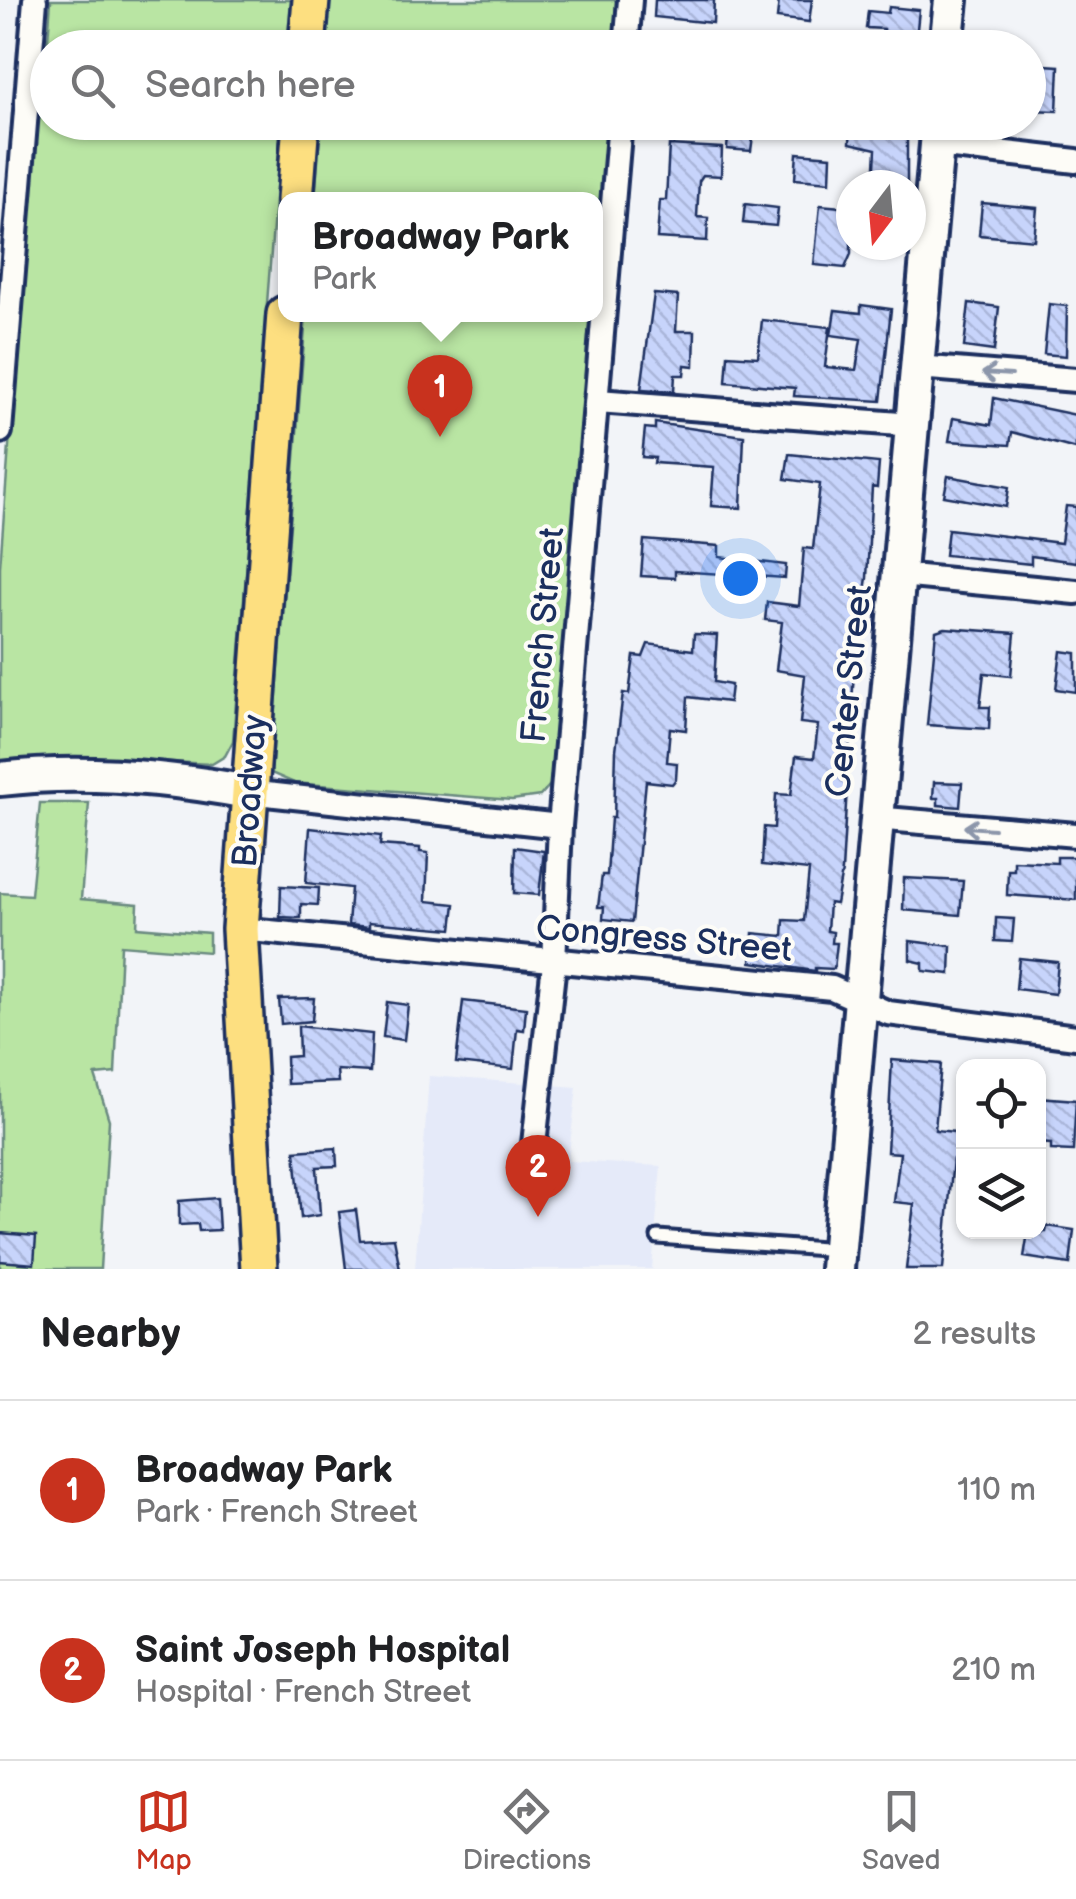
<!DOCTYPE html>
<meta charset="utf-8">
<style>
:root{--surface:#fff;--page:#f6f6f6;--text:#202124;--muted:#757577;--line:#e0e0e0;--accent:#c8321e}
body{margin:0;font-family:"Balsamiq Sans",sans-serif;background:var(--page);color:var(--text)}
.controls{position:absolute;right:30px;bottom:30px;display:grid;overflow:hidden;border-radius:20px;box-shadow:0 2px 8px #0004}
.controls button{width:90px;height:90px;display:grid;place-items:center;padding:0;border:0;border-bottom:2px solid var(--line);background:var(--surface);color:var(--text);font:50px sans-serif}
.compass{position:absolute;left:836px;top:170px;width:90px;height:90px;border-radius:50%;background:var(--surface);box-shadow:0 2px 8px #0004;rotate:196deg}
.you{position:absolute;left:740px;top:578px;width:35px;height:35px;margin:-25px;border:8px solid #fff;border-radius:50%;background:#1a73e8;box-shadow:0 0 0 15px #1a73e833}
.badge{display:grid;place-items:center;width:65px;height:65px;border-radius:50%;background:var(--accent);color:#fff;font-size:32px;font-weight:700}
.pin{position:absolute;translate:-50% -82px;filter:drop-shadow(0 2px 5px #0008)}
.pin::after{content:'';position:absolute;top:52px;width:35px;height:30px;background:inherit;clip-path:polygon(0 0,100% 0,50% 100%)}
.popup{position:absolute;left:278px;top:192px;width:325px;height:130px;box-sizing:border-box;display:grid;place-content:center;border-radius:20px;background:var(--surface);filter:drop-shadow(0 2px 8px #0005);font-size:32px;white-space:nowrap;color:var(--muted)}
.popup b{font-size:38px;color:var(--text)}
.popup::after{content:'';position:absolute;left:50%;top:100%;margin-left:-20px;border:20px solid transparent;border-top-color:var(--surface)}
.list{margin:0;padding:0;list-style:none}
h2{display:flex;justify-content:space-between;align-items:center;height:130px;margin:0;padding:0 40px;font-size:42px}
h2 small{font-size:32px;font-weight:400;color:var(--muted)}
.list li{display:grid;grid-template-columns:65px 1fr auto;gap:30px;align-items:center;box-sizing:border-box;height:180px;padding:0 40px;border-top:2px solid var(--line)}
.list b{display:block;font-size:38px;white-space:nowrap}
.list p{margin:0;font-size:32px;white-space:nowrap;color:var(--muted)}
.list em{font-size:32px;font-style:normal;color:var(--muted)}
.icon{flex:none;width:55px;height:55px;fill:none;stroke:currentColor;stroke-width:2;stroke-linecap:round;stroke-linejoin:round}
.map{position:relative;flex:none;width:1076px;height:1269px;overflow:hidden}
.search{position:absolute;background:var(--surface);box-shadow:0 2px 8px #0004;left:30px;right:30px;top:30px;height:110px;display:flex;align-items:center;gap:25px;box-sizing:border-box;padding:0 35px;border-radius:55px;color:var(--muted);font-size:38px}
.sheet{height:490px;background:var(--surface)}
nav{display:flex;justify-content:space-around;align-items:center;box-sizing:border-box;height:140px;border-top:2px solid var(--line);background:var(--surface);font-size:28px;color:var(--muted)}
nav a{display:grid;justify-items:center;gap:5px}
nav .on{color:var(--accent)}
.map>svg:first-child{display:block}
</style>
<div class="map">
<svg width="1076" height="1269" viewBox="0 0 1076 1269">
<defs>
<pattern id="building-back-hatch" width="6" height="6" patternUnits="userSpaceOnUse" patternTransform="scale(2.5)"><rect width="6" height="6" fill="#c7d4fb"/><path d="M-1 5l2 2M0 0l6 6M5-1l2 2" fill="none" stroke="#aab6da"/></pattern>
</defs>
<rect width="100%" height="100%" fill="#f2f4f8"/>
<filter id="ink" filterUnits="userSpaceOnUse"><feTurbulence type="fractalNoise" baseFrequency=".01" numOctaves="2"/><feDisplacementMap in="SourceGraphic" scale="20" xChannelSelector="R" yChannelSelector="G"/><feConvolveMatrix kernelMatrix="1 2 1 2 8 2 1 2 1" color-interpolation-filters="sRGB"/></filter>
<g filter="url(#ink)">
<path fill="#e5eaf9" d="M429 1076 577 1087 568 1161 661 1166 652 1269H415Z"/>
<g fill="#b9e5a3" stroke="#6a8a80" stroke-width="2.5">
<path d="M51 0H291L287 47 48 48V122L281 123 233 741 225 756 212 764 91 758 0 762V567L34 111 44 94Z"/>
<path d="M330 0H616L614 47H326Z"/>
<path d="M321 123H608L595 288V200H315Z"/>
<path d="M306 315H593L557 777 540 796 512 800 294 783 271 773Z"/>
<path d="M40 803H89L81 899 138 904 137 927 209 933V952L121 945 115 1073 95 1075 109 1120 100 1269H0V893L31 895Z"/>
</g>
<g fill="url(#building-back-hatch)" stroke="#1b2f5e" stroke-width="2.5">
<path d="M655 0H714L713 23 654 17Z"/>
<path d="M779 0H812L809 22 777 18Z"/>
<path d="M889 7 919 10 915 48H883L884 29 866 28 868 11 888 13Z"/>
<path d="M1028 64 1059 66 1057 111 1028 110Z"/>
<path d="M851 122 907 123V185H874L876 149 850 143Z"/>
<path d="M729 125 754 128 751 151 727 149Z"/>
<path d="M669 145 722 148 721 176 703 175 699 181 697 217 708 218 707 241 657 238 660 200H666Z"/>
<path d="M797 153 831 156 830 182 795 179Z"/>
<path d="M982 203 1037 208 1034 240 979 235Z"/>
<path d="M745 204 778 208 776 226 743 223Z"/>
<path d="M820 205 851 208V254L845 268 814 265Z"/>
<path d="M654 294 678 296 676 331H695L694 366 685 365 684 375H675L674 391 641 389Z"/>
<path d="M969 303 999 307 994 351 964 347Z"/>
<path d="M1049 304 1067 306 1066 356 1044 354Z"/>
<path d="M861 305 891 309 881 401 794 396 795 388 726 382 728 355 758 357 762 320 830 327 825 367 856 370 861 339 831 335 835 310 861 313Z"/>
<path d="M994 398 1076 415V449L1012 432 1010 445 949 441 953 418 991 425Z"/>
<path d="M655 423 744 436 741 508 711 506 714 467 654 463 655 458 642 457 645 428 655 429Z"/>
<path d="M789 454 879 463 877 488 872 487 867 578 855 654 842 871 836 904 829 903 827 931 833 932 832 943H837L834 969 815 968V971L751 962 753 933 783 936 784 920 804 921 809 870 762 865 764 827 774 828 776 794 791 795 796 756 814 758 818 725 800 723 805 675 776 670 782 622 765 620 767 602 799 606 804 548 813 549 820 484 785 479Z"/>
<path d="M948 476 1009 487 1006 507 944 496Z"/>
<path d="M1066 506 1076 507V562L1031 556V564L945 555 948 529 1061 543Z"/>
<path d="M644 540 719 546V557L786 565 785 578 675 571V578L641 576Z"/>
<path d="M945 628 1015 633 1011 676 984 673 980 707H990L989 729 927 725 936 631Z"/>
<path d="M694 634 717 635 714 682 731 685 729 702 688 697 686 730 670 728 667 762 677 763 676 779 672 784 646 781 632 922 603 919 604 907H598L602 875H607L611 818H614L616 750 623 693 629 694 634 656 643 657 648 644 693 650Z"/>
<path d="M1061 651 1076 653V692L1056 689Z"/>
<path d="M934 782 962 783 960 807 938 805V798H933Z"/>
<path d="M310 828 381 836 380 845 420 848V852L428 853 426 901 455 904 452 929 369 922V927L348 925 351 888 306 883Z"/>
<path d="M515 847 544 851 539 895 514 893Z"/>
<path d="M1057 857H1076V900L1007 895 1008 870H1014V861L1057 863Z"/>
<path d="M904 878 963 881 960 915 903 910Z"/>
<path d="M281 886 319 888 318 905 301 904V918L280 917Z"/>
<path d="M996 918 1014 919 1012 942 995 941Z"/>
<path d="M910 941 951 946 950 974 923 971V963L910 960Z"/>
<path d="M1019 958 1058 962 1055 994 1016 989Z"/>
<path d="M314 998 312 1021 281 1024 279 999Z"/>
<path d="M463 1001 526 1008 524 1030 517 1029 513 1069 456 1063Z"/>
<path d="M387 1002 408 1005 404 1040 383 1037Z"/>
<path d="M298 1026 372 1034 370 1072 337 1070 338 1082 287 1084 286 1057 299 1056Z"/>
<path d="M892 1060 941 1064 935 1130 964 1133V1160L953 1159 943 1269H906L914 1204 894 1202 900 1153 887 1152Z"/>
<path d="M1038 1097 1076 1100 1073 1151 1051 1150V1144L1038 1143Z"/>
<path d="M336 1148 337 1166 317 1167 320 1215 301 1218 295 1151Z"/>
<path d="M217 1198 219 1230 199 1231 198 1224 179 1225V1201Z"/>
<path d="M356 1210 360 1240 394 1238 400 1269H346L339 1212Z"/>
<path d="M1047 1226 1074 1230 1070 1264 1024 1257 1028 1232H1046Z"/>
<path d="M0 1233 36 1236 34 1264 0 1261Z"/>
</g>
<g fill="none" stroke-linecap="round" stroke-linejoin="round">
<defs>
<path id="lane" d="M658 1237 838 1250"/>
<g id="street">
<path d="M626 48 630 0"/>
<path d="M936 145 1076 161"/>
<path d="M918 367 1076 380"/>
<path d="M598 401 913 425"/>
<path d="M0 431 35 0"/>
<path d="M900 575 1076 592"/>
<path d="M248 792 560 826"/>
<path d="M874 818 1076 835"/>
<path d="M240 929 832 988 888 1013 1076 1037"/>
<path d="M533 1153 554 963 560 826 620 122"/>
</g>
<g id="secondary">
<path d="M946 48 951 0"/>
<path d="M0 779C82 769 167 777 248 792"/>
<path d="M837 1269 939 122"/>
</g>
<g id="primary">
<path d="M307 48 311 0"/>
<path d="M295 200 301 122"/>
<path d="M259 1269 240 929 285 314"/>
</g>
</defs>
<use href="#lane" stroke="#1b2f5e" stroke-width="19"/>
<use href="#street" stroke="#1b2f5e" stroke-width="30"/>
<use href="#secondary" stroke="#1b2f5e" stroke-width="40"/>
<use href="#primary" stroke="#1b2f5e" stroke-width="42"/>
<use href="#lane" stroke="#fdfcf7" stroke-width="11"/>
<use href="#street" stroke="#fdfcf7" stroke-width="22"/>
<use href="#secondary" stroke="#fdfcf7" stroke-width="32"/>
<use href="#primary" stroke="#fddf80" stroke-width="35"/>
</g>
<defs><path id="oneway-shaft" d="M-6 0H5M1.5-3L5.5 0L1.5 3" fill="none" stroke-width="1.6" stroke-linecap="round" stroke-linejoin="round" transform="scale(2.5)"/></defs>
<g stroke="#8c96aa">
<use href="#oneway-shaft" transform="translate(997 374) rotate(-176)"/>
<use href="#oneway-shaft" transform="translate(979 828) rotate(-176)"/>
</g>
</g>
<g text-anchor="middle" stroke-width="8" stroke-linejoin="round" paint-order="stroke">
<g font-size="35" fill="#1b2f5e" stroke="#fdfcf7">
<text transform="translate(542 635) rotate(-85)" y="12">French Street</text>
<text transform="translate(848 691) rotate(-84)" y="12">Center Street</text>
<text transform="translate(249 791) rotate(-86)" y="12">Broadway</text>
<text transform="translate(664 938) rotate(5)" y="12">Congress Street</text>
</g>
</g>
</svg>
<div class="controls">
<button><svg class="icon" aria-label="locate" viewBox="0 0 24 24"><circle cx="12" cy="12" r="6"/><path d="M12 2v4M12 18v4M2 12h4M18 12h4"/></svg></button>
<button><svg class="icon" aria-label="layers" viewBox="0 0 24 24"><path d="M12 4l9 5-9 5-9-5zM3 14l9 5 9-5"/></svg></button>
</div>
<svg class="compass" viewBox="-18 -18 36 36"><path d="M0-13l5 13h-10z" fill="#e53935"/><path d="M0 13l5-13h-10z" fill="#757577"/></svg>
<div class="you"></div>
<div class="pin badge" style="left:440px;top:437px">1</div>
<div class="popup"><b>Broadway Park</b>Park</div>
<div class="pin badge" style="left:538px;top:1217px">2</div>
<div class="search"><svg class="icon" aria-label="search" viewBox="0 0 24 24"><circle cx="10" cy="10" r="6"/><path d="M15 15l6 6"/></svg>Search here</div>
</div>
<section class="sheet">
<h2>Nearby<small>2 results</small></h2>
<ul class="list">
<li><span class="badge">1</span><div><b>Broadway Park</b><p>Park · French Street</p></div><em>110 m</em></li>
<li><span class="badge">2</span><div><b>Saint Joseph Hospital</b><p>Hospital · French Street</p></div><em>210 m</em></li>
</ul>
</section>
<nav>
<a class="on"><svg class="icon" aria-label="map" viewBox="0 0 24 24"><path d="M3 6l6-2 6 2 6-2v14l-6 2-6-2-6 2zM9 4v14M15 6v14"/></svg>Map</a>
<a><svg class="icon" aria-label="directions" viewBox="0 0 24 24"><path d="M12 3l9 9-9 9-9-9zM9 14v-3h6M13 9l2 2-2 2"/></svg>Directions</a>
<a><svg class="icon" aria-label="saved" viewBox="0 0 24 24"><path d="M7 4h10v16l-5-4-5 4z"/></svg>Saved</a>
</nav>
